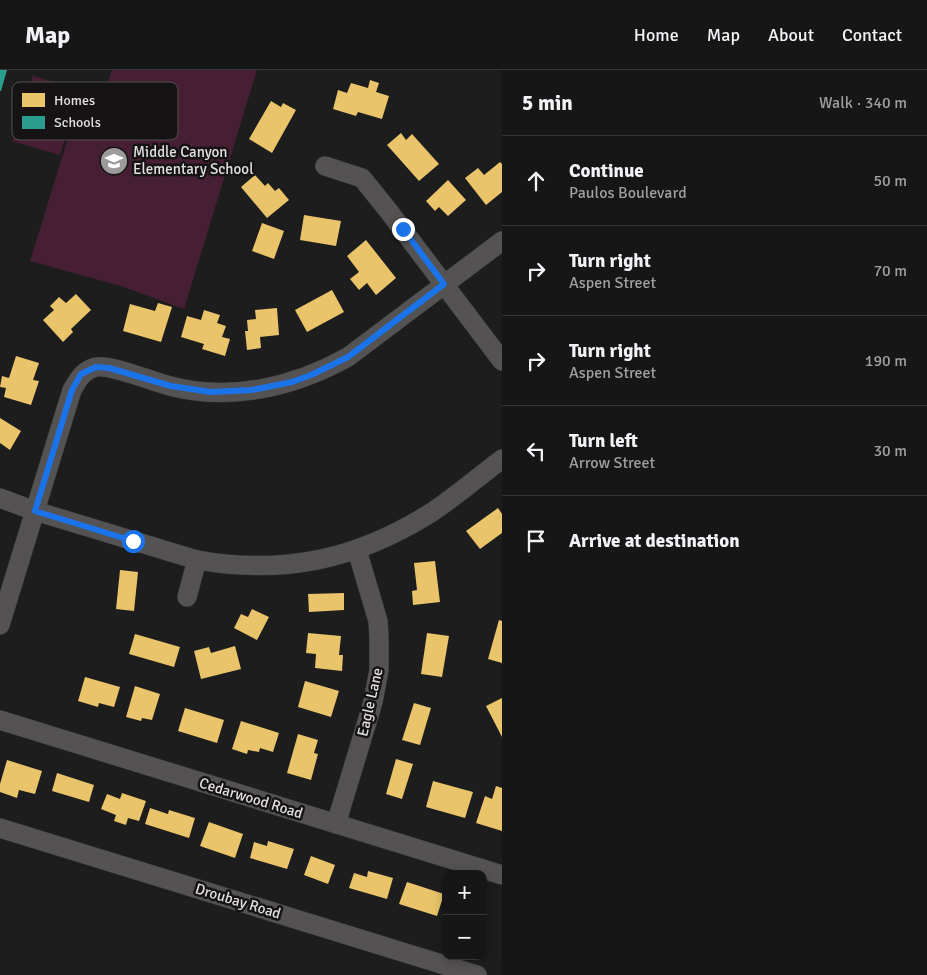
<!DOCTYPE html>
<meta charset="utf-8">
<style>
:root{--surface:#161616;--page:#1f1f1f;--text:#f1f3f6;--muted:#9e9fa1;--line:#353535}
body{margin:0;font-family:Signika,sans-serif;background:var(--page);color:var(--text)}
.controls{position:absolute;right:15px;bottom:15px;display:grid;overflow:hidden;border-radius:10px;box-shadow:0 2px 12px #0003}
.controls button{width:45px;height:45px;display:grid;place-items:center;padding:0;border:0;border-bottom:1px solid var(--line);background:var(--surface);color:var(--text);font:25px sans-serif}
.stop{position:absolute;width:15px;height:15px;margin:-11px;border:4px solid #1a73e8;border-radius:50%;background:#fff}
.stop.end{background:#1a73e8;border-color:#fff;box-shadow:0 1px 5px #0008}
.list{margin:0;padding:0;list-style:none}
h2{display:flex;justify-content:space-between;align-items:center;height:65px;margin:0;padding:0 20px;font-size:21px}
h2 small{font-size:16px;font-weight:400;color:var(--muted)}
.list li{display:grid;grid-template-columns:32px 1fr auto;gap:15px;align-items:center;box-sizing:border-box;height:90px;padding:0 20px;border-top:1px solid var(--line)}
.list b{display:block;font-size:19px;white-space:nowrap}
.list p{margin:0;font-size:16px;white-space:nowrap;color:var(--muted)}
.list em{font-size:16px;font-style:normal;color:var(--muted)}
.icon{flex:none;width:28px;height:28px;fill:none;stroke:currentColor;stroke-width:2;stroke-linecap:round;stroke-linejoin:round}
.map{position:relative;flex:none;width:502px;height:905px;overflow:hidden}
header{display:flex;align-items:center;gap:30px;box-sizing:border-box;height:70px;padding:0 25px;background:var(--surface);border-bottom:1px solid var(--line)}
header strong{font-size:24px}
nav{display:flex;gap:28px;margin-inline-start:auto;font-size:18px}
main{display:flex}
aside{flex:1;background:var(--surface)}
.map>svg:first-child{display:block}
</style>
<header>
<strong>Map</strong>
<nav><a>Home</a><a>Map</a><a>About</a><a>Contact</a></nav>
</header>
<main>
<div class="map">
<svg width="502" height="905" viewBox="0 0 502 905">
<rect width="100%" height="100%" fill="#1e1d1d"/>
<g fill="#461f35">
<path d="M112 0H257L184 239 121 216 30 191 73 52 93 58Z"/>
<path d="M33 6 81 20 60 85 12 71Z"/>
</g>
<g fill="#e9c46a">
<path d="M370 10 379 13 376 22 389 26 382 49 358 42 356 46 333 39 338 20 347 23 351 13 368 18Z"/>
<path d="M271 31 281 37 283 33 296 40 272 83 249 69Z"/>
<path d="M401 63 406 70 412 64 439 94 419 111 387 75Z"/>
<path d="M500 92 502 94V122L486 135 465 108 478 98 484 105Z"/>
<path d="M255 105 265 116 268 113 275 121 279 118 289 130 267 148 241 117Z"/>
<path d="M448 110 466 130 448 146 439 137 435 141 426 131Z"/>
<path d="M304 145 341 151 336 176 300 170Z"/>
<path d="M262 153 284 161 274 189 252 181Z"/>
<path d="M366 170 396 208 376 225 367 213 359 220 350 209 359 202 347 186Z"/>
<path d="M332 220 344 242 307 262 295 240Z"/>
<path d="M76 224 91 240 71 259 73 262 63 272 43 250 54 240 50 236 59 227 66 233Z"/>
<path d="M158 233 172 237 161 272 123 261 130 234 155 241Z"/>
<path d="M277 238 279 265 260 267 261 278 247 280 245 261H248L247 250 256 249 255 240Z"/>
<path d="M204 240 220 245 217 253 226 256 222 267 230 269 225 286 202 279 204 274 181 267 187 246 201 250Z"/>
<path d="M16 286 39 293 33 310 39 311 31 335 4 327 6 318 0 317 2 306 9 308Z"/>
<path d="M0 348 21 361 10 380 0 373Z"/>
<path d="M498 438 502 444V463L480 479 466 461Z"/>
<path d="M435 491 440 532 413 535 412 521 417 520 414 493Z"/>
<path d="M120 500 138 502 134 541 116 539Z"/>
<path d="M344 523V540L309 542 308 524Z"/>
<path d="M252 539 269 547 257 570 234 558 241 544 248 547Z"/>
<path d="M499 550 502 551V593L488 589Z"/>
<path d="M308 563 341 566 339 585H343L342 601 315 598 316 584 306 583Z"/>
<path d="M427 563 449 566 442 607 421 604Z"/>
<path d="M135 564 180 577 174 597 129 584Z"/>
<path d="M235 576 241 599 201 609 194 581 209 577 211 583Z"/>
<path d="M85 607 120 617 114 637 99 633 98 637 78 631Z"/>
<path d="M305 611 339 621 331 647 298 637Z"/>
<path d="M135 616 160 624 152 650 142 648 141 651 126 647Z"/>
<path d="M502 628V667L486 636Z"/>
<path d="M414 633 431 638 420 675 402 670Z"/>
<path d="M185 638 224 650 217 673 178 661Z"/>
<path d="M241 651 279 663 273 682 260 678 259 682 248 680 247 684 232 679Z"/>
<path d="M298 664 318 670 314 683 318 684 311 710 287 703Z"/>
<path d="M396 689 413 694 402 729 386 724Z"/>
<path d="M7 690 42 701 35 724 19 720 17 728 0 722V714Z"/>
<path d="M57 703 94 715 89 732 52 721Z"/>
<path d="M433 711 473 722 465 748 426 737Z"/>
<path d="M496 716 502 718V761L476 753 485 726 492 729Z"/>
<path d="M122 723 146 731 139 751 128 748 126 755 114 751 116 745 101 739 107 724 120 729Z"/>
<path d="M150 738 168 744 169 740 195 748 189 768 145 754Z"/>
<path d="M209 752 243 764 235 788 200 776Z"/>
<path d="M268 771 294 779 287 799 250 788 254 772 267 776Z"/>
<path d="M311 786 335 795 328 814 304 805Z"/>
<path d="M368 801 393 808 387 829 349 818 354 803 367 807Z"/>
<path d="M407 812 444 824 437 846 399 834Z"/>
</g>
<path fill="#2a9d8f" d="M0 0H7L1 21H0Z"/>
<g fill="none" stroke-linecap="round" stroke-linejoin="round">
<defs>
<g id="minor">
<path d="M325 96 362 108 387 139 502 291"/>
<path d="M0 428 35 441 197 490C283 505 355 490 429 444 454 428 478 407 502 389"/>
<path d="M187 527 197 490"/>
<path d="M0 555 72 320C78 310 83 300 96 297 111 294 153 312 170 316 231 332 294 317 348 287L502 171"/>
<path d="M0 650 502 805"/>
<path d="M336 754 373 632 379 600V567L378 551 357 480"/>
<path d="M0 758 477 905"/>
</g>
</defs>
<use href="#minor" stroke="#3b3a3a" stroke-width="20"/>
<use href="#minor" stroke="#545253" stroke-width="19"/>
</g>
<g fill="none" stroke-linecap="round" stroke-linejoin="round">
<path stroke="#1a73e8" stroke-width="6" d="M133 471 35 441 72 320 81 304 96 297 109 298 171 316 211 322 252 320 292 312 311 305 348 287 444 214 403 159"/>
</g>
<defs>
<symbol id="school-disc" viewBox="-11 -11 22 22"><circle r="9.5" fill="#9c9a9b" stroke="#151314"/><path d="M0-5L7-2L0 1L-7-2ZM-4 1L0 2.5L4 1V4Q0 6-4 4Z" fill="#fff"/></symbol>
</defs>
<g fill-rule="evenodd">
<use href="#school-disc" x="98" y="75" width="32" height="32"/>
</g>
<g text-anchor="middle" stroke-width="5" stroke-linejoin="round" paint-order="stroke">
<g font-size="15" fill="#e0dedf" stroke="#151314" text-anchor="start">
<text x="133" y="87">Middle Canyon<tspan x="133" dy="17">Elementary School</tspan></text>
</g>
<g font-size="15" fill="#e0dedf" stroke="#151314">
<text transform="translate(370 632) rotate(-77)" y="5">Eagle Lane</text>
<text transform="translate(251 728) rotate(17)" y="5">Cedarwood Road</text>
<text transform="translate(238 831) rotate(17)" y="5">Droubay Road</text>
</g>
</g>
<rect x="12" y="12" width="166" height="58" rx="8" fill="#151314" stroke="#525051" stroke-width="1"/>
<rect x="22" y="23" width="23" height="14" fill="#e9c46a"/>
<rect x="22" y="46" width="23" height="13" fill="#2a9d8f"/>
<g font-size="14" fill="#e0dedf">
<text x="54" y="35">Homes</text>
<text x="54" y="57">Schools</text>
</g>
</svg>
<div class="controls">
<button>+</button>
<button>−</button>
</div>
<div class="stop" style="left:133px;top:471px"></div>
<div class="stop end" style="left:403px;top:159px"></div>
</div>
<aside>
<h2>5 min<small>Walk · 340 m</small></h2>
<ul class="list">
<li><svg class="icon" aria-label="ahead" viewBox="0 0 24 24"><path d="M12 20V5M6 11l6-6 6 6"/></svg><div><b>Continue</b><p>Paulos Boulevard</p></div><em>50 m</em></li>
<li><svg class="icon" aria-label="right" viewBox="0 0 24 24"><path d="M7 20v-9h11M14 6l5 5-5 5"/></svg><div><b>Turn right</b><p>Aspen Street</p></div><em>70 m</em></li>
<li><svg class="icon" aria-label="right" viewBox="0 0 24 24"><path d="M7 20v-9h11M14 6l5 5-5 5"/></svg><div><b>Turn right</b><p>Aspen Street</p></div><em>190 m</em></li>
<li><svg class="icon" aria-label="left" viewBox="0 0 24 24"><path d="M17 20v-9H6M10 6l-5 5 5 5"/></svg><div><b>Turn left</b><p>Arrow Street</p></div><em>30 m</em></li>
<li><svg class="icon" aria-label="arrive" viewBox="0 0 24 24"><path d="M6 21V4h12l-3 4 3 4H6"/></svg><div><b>Arrive at destination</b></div></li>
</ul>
</aside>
</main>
